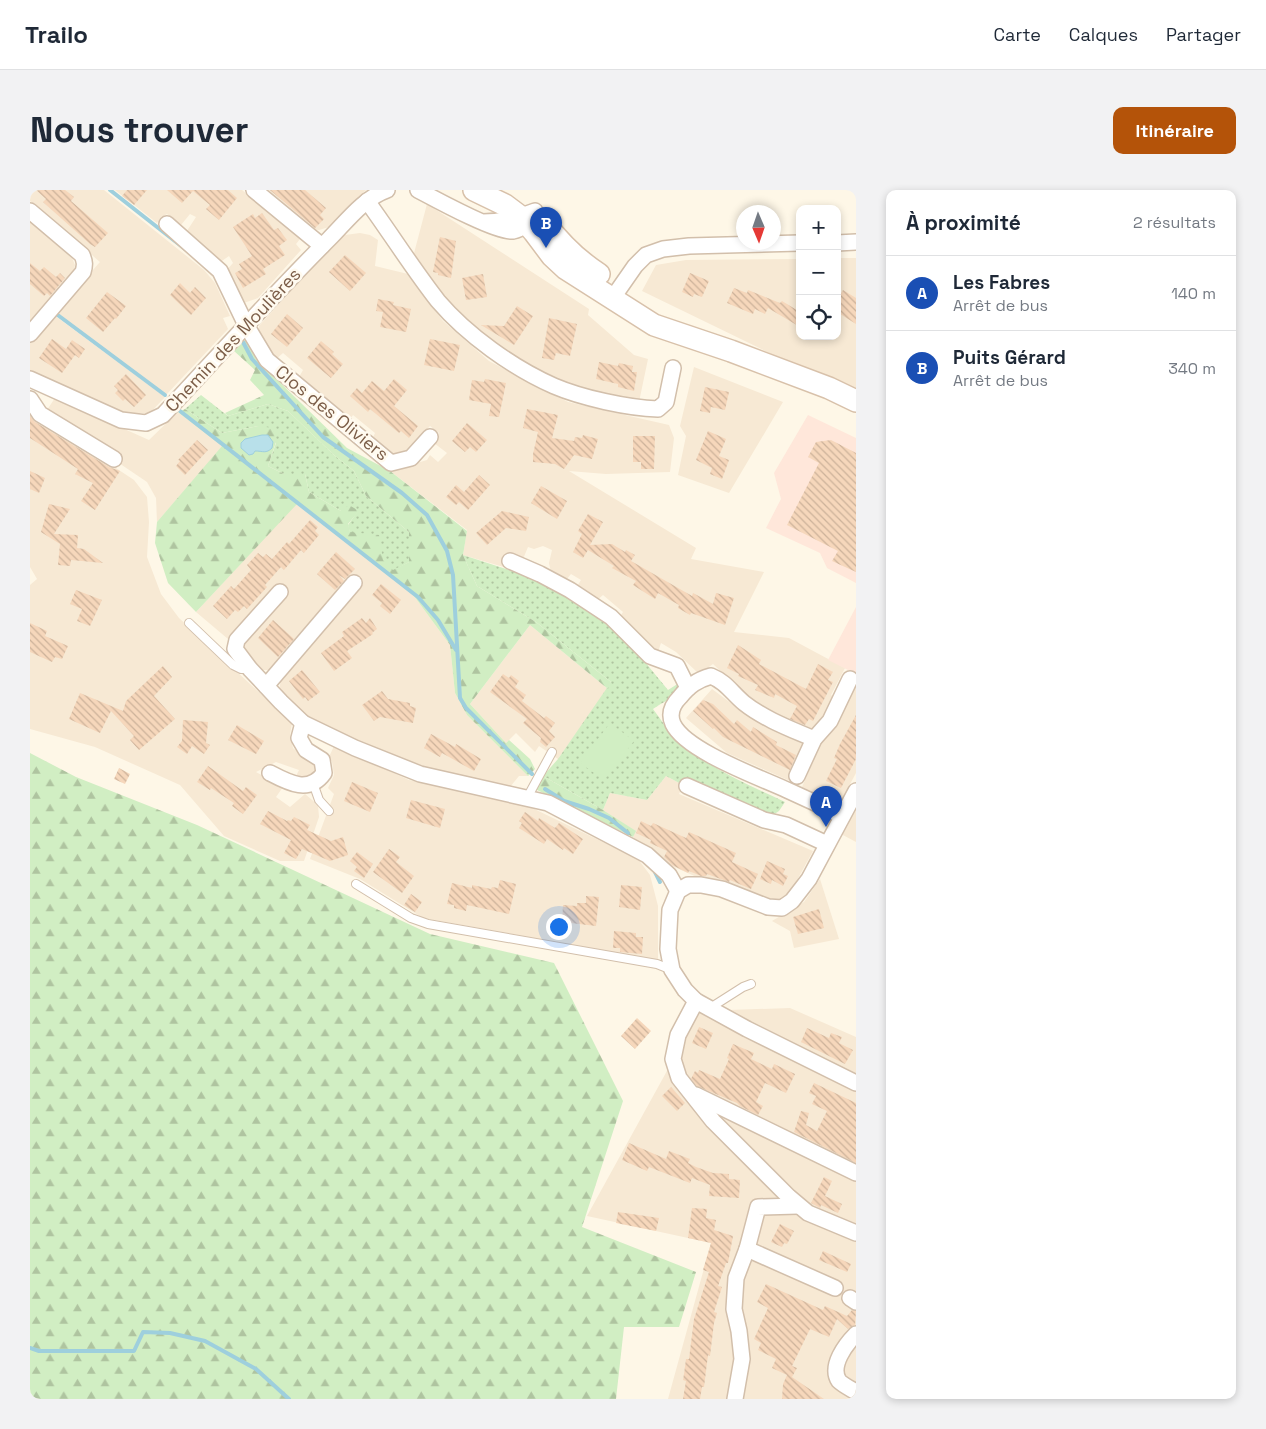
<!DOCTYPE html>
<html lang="fr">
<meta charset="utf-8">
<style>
:root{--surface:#fff;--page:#f2f2f3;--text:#1f2937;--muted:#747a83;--line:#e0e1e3;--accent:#b45309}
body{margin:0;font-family:"Space Grotesk",sans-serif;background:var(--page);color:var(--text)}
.controls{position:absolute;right:15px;top:15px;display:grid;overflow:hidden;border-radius:10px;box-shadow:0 2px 8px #0003}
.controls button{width:45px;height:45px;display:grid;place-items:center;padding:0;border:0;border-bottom:1px solid var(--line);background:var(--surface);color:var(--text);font:25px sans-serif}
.compass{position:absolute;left:706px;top:15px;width:45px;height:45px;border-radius:50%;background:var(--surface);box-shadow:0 2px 8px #0003;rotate:178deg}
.you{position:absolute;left:528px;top:736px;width:18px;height:18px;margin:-12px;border:4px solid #fff;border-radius:50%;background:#1a73e8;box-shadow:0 0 0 8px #1a73e833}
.badge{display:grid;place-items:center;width:32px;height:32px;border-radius:50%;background:var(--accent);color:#fff;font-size:16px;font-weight:700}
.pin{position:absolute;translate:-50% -41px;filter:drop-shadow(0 1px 2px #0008)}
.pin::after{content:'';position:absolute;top:26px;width:18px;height:15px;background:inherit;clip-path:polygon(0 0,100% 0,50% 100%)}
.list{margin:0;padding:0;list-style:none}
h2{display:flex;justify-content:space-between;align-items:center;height:65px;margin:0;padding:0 20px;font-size:21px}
h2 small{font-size:16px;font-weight:400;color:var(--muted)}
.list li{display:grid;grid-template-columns:32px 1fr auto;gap:15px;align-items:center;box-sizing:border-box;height:75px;padding:0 20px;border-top:1px solid var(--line)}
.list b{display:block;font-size:19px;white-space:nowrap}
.list p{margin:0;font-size:16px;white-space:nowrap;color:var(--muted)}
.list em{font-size:16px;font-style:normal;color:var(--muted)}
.icon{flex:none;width:28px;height:28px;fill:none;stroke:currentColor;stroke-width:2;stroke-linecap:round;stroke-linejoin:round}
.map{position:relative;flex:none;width:826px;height:1209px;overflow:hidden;border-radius:10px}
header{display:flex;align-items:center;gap:30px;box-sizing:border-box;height:70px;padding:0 25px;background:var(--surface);border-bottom:1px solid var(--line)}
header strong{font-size:24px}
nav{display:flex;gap:28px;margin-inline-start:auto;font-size:18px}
.intro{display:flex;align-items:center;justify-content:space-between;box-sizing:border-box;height:120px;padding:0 30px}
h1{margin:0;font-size:35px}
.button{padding:12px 22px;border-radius:10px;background:var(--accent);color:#fff;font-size:18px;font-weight:700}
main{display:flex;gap:30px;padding:0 30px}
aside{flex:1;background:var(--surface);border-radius:10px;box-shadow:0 2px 8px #0003}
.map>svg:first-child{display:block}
</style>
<header>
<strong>Trailo</strong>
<nav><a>Carte</a><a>Calques</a><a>Partager</a></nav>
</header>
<div class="intro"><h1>Nous trouver</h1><a class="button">Itinéraire</a></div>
<main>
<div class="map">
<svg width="826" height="1209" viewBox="0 0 826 1209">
<defs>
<pattern id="grass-dots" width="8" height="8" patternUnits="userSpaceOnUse" patternTransform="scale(1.25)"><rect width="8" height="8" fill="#d1eec3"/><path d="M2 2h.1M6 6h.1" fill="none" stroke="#afc4a0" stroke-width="1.8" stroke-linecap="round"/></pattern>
<pattern id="forest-firs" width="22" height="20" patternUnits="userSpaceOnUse" patternTransform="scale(1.25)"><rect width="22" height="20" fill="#d1eec3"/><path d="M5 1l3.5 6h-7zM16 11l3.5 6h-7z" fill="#afc4a0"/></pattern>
<pattern id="building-back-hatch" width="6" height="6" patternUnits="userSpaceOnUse" patternTransform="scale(1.25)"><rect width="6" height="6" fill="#f6d7bb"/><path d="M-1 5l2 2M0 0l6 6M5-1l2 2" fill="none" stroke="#ccb29a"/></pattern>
</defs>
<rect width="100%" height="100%" fill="#fef7e7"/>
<g fill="#f7e9d4">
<path d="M0 0H74L174 80 185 93 200 126 193 128 198 139 136 205 26 122 70 72 0 11Z"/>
<path d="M85 0H212L270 49 266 54 271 60 228 108 211 114 195 82 203 73 199 66 189 73 185 65 179 67 155 44 166 27 160 24 151 35 137 24 131 27 127 33Z"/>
<path d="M235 0H336L299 37 289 40 280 39Z"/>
<path d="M397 14 559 119 558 125 604 165 618 169 609 212 552 200 500 177 453 145 412 106 383 67Z"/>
<path d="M0 32 42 68 45 75 43 83 0 136Z"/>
<path d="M330 43 340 45 348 50 345 76 378 84 413 131 459 171 538 212 639 235 644 248 640 282 576 284 539 281 666 358 661 369 734 382 704 442 759 448 815 478 801 505 805 508 790 536 779 540 724 513 683 474 669 484 646 462 631 453 628 462 588 430 593 422 573 405 566 411 546 398 551 390 541 384 536 390 521 382 519 373 522 360 513 356 504 359 498 357 493 369 482 366 477 378 433 365 437 340 360 281 397 270 400 265 408 272 417 263 404 253 409 243 400 236 373 265 361 267 341 252 345 243 323 225 319 231 268 189 273 180 253 163 244 171 228 144 229 136 307 49 315 45Z"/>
<path d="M807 68H826V200L760 173 612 101 626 75 656 70 770 69V146H807Z"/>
<path d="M24 125 135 207 119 224 111 223 105 228 0 184V152Z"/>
<path d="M664 177 753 212 699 303 648 285 656 246 650 236Z"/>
<path d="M25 208 119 250 148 222 193 256 127 332 126 308 117 292 15 223Z"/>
<path d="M0 215 9 227 104 290 117 307 119 332 117 367 131 404 149 428 262 533 260 545 263 558 271 565 284 573 288 580 283 590H264L269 580 246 572 226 582 253 597 246 607 260 617 275 604 288 615 289 627 274 671H250L194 646 150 595 65 557 0 539V395L7 389 0 377Z"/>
<path d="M266 314 384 406 420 455 425 503 437 525 498 586H489L480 597 393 581 279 532 249 502 251 488 328 400 243 480H231L209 459 255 403 249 394 198 449 166 422Z"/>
<path d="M500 435 578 499 528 569 509 556 505 562 486 543 476 553 440 514Z"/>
<path d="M826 490V583L812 609 804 613 772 597 793 549Z"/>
<path d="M682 499 721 528 776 556 760 591 697 563 656 528Z"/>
<path d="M304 556 379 590 496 615 608 669 620 685 628 716V770L393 728 330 689 280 669 304 604 298 598 304 585 302 572 299 567Z"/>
<path d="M636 586 653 595 649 604 783 661 755 712 678 692 633 672 603 647 605 641 573 620 580 603 617 610Z"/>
<path d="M826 617V652L811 644Z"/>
<path d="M790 689 809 749 764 758 760 741 742 731 774 712Z"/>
<path d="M760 818 826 847V1209H638L681 1053 557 1026 670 821Z"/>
</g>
<g fill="#ffe7da">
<path d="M778 225 826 248V393L797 378 790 363 736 338 751 309 744 283Z"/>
<path d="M826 417V484L798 470Z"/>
</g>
<g fill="url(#grass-dots)">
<path d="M171 205 198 226 238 214 258 221 304 265 324 281 336 306 379 342V372L363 381 320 343 318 335 328 321H311L279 302 275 284H254L238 276 246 253 228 236 192 243 155 219Z"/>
<path d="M433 365 510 390 551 413 601 455 638 500 649 493C649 506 633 512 623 519 631 529 638 542 647 550 678 578 717 594 755 612L749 621 743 625 653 595 636 586 617 610 580 603 573 620 513 586 528 569 581 492 506 432 447 396Z"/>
</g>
<g fill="url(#forest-firs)">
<path d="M216 149 226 169 317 258 360 281 437 341 433 365 447 396 506 432 581 492 578 499 500 435 440 514 476 553 479 550 500 569 505 579 498 586 437 525 425 503 420 455 384 406 267 314 166 422 138 393 125 353 127 332 192 256 148 222 155 219 192 243 228 236 243 238 246 252 238 276 254 284H275L279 302 311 321 319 315 329 321 318 334 320 342 349 345 353 370 363 380 379 372V342L336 306 324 281 304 265 258 221 238 214 198 226 195 223 234 205 220 190 225 180 204 161Z"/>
<path d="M0 563 46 587 167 635 400 744 524 773 593 911 552 1037 666 1082 649 1137H594L586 1209H0Z"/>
<path d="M513 586 573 620 606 641 603 647 505 599Z"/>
</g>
<path fill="#d1eec3" d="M580 533 604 551 574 590 550 573Z"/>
<path fill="#b8e0ea" stroke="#9ecfdd" d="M232 245H238L243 252 242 258C236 264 233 261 225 261L223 264 219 265 211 258V253L215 249Z"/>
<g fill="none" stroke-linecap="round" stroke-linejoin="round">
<g stroke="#9ecfdd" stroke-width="4">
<path d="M80 0 155 59"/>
<path d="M25 123 135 205"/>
<path d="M213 152 222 169 293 247 372 303 397 325 417 361 423 385 430 508 436 518 502 584"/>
<path d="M150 221 388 407 408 430 426 460"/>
<path d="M515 599 534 611 559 619 579 628 598 643"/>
<path d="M623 678 630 692"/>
<path d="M0 1158 9 1161H104L113 1142 140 1143 175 1151 226 1179 259 1209"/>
</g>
</g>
<g fill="url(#building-back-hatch)">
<path d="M6 0H35L44 7 41 11 78 43 65 57 60 54 13 12 16 9Z"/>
<path d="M97 0H117L104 15 92 6Z"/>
<path d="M137 0H198L207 8 189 30 176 19 180 15 163 1 152 13Z"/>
<path d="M240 0H275L296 18 290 25 294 29 285 38Z"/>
<path d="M232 23 244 40 248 38 257 50 249 56 255 65 233 79 236 84 213 98 205 83 212 79 209 74 222 66 203 37 223 24 225 28Z"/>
<path d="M410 47 426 51 421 88 408 85V83L403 82Z"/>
<path d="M315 65 336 83 320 101 299 82Z"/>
<path d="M0 73 10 81 14 77 26 87 30 83 35 88 20 106 17 103 14 106 0 94Z"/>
<path d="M660 83 679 91 672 107 664 104 663 107 652 102Z"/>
<path d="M453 84 457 107 436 110 432 88Z"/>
<path d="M150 93 160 103 165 97 176 108 161 125 140 105Z"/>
<path d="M704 98 717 103 718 100 750 113 752 111 770 122V137L738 118 735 124 725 119 723 124 697 113Z"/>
<path d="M813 100 826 108V134L807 122V110Z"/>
<path d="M77 102 96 116 86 129 85 128 73 142 56 128Z"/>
<path d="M348 109 364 112 363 115 381 119 376 142 350 137 353 122 346 121Z"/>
<path d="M487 116 503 126 484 155 451 135 474 136Z"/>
<path d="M257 124 273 138 257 157 241 144Z"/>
<path d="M519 128 547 134 540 166 526 163 524 170 512 168Z"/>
<path d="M22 149 36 159 42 150 55 159 49 168 45 165 32 183 9 168Z"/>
<path d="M400 149 430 155 424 181 394 175Z"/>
<path d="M291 151 304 162 302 164 313 174 301 188 277 168Z"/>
<path d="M569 172 588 176 589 173 603 176 602 182H607L604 201 588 197V194L566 189Z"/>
<path d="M96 184 116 205 104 217 95 209 93 211 85 203 88 200 84 196Z"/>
<path d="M364 189 377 200 364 216 388 236 379 248 371 241 369 243 340 219 338 222 320 206 327 198 332 203 342 191 354 201Z"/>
<path d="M455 189 476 193 469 227 459 226 461 214 439 210 442 190 454 192Z"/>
<path d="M675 197 699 202 695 220 681 217 680 223 670 221Z"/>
<path d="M497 219 528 225 522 248 544 251 545 247 552 248 553 245 568 249 562 269 544 265 534 279 525 274 503 272V264L508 242 493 238Z"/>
<path d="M0 226 5 232 79 277 90 281 65 320 51 311 63 293 45 284 48 279 0 248Z"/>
<path d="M437 233 457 250 446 262 440 257 435 262 422 251Z"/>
<path d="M678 241 696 249 689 266 699 270 692 289 680 284 682 278 666 270Z"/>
<path d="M603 246H625L624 279H611V272H603Z"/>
<path d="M167 250 178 260 155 285 146 276 150 271 148 270Z"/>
<path d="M801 250 826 263V382L802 371 808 361 757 335 789 273 778 267 786 252Z"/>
<path d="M0 281 15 288 9 303 0 299Z"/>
<path d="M449 285 460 295 438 320 429 312 426 315 416 307 426 295 434 302Z"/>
<path d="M511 296 537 311 527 329 501 313Z"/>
<path d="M19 314 40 319 24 344 48 345 47 358 54 359 73 373 41 370 40 376 28 375 30 354 11 342Z"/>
<path d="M472 321 499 327 496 341 476 338 457 355 446 343Z"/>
<path d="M558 324 573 332 560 355 582 354 595 362 596 360 605 365 601 371 662 406 663 403 683 414 686 403 704 408 695 435 661 423 660 425 648 418 649 415 628 403 625 409 603 395 606 391 582 378 584 376 558 360 553 368 543 362 552 344 548 341Z"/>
<path d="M280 330 288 337 285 341 289 345 274 363 271 360 254 380 251 377 235 395 237 397 217 419 214 416 208 422 205 420 197 429 183 416 201 396 204 399 221 380 217 375 228 363 233 367 236 364 242 369 257 352 259 354Z"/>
<path d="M306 362 325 379 315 389 309 385 314 391 305 400 287 384Z"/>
<path d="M351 394 371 410 360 424 350 416 352 413 342 405Z"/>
<path d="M46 400 72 410 60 436 47 431 52 419 40 414Z"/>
<path d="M332 428 336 433 340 428 347 439 342 443 343 444 317 461 322 468 304 481 291 463 314 446 312 442Z"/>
<path d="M243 430 264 449 248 467 228 448Z"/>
<path d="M0 433 17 441 15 446 38 456 32 469 25 467 22 472 0 462Z"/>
<path d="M708 455 731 470 729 474 776 499 788 474 803 482 798 490 803 492 783 531 779 529 775 535 760 529 767 516 745 504 744 508 725 500 728 495 708 486 709 484 697 478Z"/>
<path d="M133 476 142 487 124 506 145 529 109 560 100 550 104 546 81 521 70 543 39 529 50 503 93 521 96 511Z"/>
<path d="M272 480 290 502 278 511 275 507 273 509 259 491Z"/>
<path d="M473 484 479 488 481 485 489 491 485 497 496 505 492 511 514 528 516 526 525 533 519 541 525 547 516 557 510 552 511 548 493 533 497 529 460 502Z"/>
<path d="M352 501 358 509 380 513V516L386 518 383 533 350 527 344 531 332 515Z"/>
<path d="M673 510 683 514 704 534 707 530 721 542 723 537 747 552 746 555 766 565 760 580 693 547 684 538 683 539 663 521Z"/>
<path d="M826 525V569L811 598 796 591 807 569 804 568 810 554Z"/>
<path d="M153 530 178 532 176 553 180 555 174 564 162 556 157 564 147 557 152 551Z"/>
<path d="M207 535 234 551 226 564 198 550Z"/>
<path d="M401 544 425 557 426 554 451 569 444 581 412 563 410 567 394 558Z"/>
<path d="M178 576 213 601 216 597 227 605 213 624 202 616 204 613 181 598 180 600 167 592Z"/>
<path d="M89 578 100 584 95 594 84 589Z"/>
<path d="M322 592 348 603 340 622 314 611Z"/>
<path d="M381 610 415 619 410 638 376 628Z"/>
<path d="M238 621 257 631 258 630 261 631 264 627 280 635 277 640 301 651 313 647 318 665 300 671 272 659 266 669 254 663 261 650 230 634Z"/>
<path d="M495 622 508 631 509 628 525 638 529 633 553 649 543 664 534 658 533 660 517 649 514 654 489 638 492 633 489 631Z"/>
<path d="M611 631 621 636 623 633 656 648 659 642 706 663 702 672 728 684 721 699 700 690 699 692 677 684 676 686H671L659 681 658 683 642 675 634 667 637 661 620 653 621 650 606 643Z"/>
<path d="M359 659 370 667 366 672 384 686 372 703 343 682Z"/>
<path d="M327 662 343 674 334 688 324 681 327 677 320 671Z"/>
<path d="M737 671 755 679 753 684 758 686 753 696 742 690 741 694 730 689Z"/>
<path d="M470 690 486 694 479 724 437 715 436 721 424 718V715L417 714 422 693 442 698V695L461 699 462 697 468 698Z"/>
<path d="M591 695 612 697 610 720 589 717Z"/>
<path d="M381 704 392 712 385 722 374 715Z"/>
<path d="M556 706 569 707 566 736 532 732 533 715 547 716V713H556Z"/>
<path d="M789 719 794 738 768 744 763 727Z"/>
<path d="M584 741 606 743V747H613L612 764 590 762V758H583Z"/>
<path d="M607 828 621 841 605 859 591 846Z"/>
<path d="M669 837 683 843 676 859 662 853Z"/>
<path d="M777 838 799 848 801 843 812 847 809 853 823 860 815 874 771 852Z"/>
<path d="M703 854 724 863 721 869 742 879 744 874 765 884 756 903 735 893 726 912 733 916 728 925 710 916 707 913 667 896 661 889 665 881 668 883 669 880 690 889 699 869 697 868Z"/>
<path d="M784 893 826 913V973L764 942 771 921 779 923 776 935 787 941 797 921 782 914 786 906 779 903Z"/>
<path d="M641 897 655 913 647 921 632 906Z"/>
<path d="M599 953 636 969 639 961 660 969 658 973 666 977 683 983 699 984V989L710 990 709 1008 679 1006 680 995 662 988 660 993 619 977 617 981 592 970Z"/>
<path d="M794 987 802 991 795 1006 812 1014 808 1023 791 1015 790 1018 781 1013Z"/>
<path d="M662 1018 677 1019 676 1028 686 1030 684 1040 703 1046 698 1073H696L688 1096 692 1097 684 1122 687 1123 684 1133 680 1166 678 1165 674 1197H672L670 1209H653L656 1191 653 1190 654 1184 656 1169H659L664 1129 679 1082 673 1080 681 1053 658 1048Z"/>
<path d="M588 1022 629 1028 626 1041 586 1033Z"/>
<path d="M750 1034 764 1041 757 1054 754 1053 752 1057 741 1052Z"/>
<path d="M793 1061 821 1074 817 1082 789 1070Z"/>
<path d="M736 1094 793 1120 795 1116 817 1126 822 1120 826 1121 825 1135 818 1139 807 1129 799 1147 780 1139 762 1176 767 1178 762 1187 794 1209H752L753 1194 757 1185 742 1178 746 1169 728 1160 731 1153 724 1149 738 1118 727 1112Z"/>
</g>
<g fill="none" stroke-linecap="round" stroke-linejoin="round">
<defs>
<g id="service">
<path d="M159 433 203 475 211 479H220"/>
<path d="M283 593 289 610 299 621"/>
<path d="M497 608 522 562"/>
<path d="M326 694 381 728 398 734 627 774 642 780"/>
<path d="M680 818 713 797 721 794"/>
</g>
<g id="minor">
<path d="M224 0 292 56"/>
<path d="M388 0C405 9 467 43 483 41 494 39 500 31 505 21 488 28 472 32 453 32"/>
<path d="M337 11C361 44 383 79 408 111 437 145 483 178 524 196 552 208 598 218 628 219L636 212 643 178"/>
<path d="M0 21 52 65C55 72 55 75 53 82L0 144"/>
<path d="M137 34 190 81 216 135 237 170 361 273 381 268 400 247"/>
<path d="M807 53 826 52"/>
<path d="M582 109 605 76 616 65 633 59 659 56 770 53"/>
<path d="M0 189 91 230 116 233 133 225C188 166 242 106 299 49 316 32 334 8 357 0"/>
<path d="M0 209 10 224 84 269"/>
<path d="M480 371 510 384 540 400 581 427 620 466 647 476 658 498"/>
<path d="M250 402 207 450 205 459 220 479 251 512 273 533 325 558 390 584 518 613 617 665 639 685 648 701"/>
<path d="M236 496 324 393"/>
<path d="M784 549C761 539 734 529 714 513 702 503 696 492 681 486 667 490 659 496 650 507 643 514 638 523 643 534 656 561 729 587 757 600 775 608 794 617 812 626"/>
<path d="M240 583C259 593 279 604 294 583L292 570 276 560 269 548 273 533"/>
<path d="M767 586 784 549 800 531 820 489"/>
<path d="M657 596 734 630 756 635 797 654"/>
<path d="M826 601 779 689 762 711 752 718 738 717 692 699 671 695H658L648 701 640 720 638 759 642 780 655 800 666 811 717 839 826 893"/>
<path d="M666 811 648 845 643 869 649 888 683 931 759 1007 778 1023 826 1043"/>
<path d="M666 905 826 983"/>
<path d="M717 1059 805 1098"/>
<path d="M820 1108 826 1112"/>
<path d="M826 1144C816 1154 799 1176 809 1191 813 1195 821 1199 826 1202"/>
<path d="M705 1209 712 1169 709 1141 704 1119 706 1088 717 1059 728 1017 768 1016"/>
</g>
<g id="secondary">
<path d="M444 0 475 15 491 27 504 42 522 66 536 79 624 135 701 161 799 198 826 211"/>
<path d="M515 33C531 54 547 70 569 84"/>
</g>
</defs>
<use href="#service" stroke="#d2bfab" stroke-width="10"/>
<use href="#minor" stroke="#d2bfab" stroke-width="18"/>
<use href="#secondary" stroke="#d8c1aa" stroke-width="24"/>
<use href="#service" stroke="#fff" stroke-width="8"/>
<use href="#minor" stroke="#fff" stroke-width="15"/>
<use href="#secondary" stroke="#fff" stroke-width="21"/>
</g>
<g text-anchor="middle" stroke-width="5" stroke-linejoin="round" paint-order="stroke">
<g font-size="18" fill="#7b5d48" stroke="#fffaef">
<text transform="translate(203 150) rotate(-47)" y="6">Chemin des Moulières</text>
<text transform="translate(302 223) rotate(39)" y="6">Clos des Oliviers</text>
</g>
</g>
</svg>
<div class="controls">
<button>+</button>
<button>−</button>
<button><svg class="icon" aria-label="locate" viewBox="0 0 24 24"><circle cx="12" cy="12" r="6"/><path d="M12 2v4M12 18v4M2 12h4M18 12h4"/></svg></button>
</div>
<svg class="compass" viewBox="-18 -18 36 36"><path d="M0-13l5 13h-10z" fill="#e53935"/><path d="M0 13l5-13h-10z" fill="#747a83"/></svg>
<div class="you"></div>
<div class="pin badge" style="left:796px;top:637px;background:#1a4fb4">A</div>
<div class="pin badge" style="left:516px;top:58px;background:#1a4fb4">B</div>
</div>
<aside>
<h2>À proximité<small>2 résultats</small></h2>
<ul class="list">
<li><span class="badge" style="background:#1a4fb4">A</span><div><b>Les Fabres</b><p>Arrêt de bus</p></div><em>140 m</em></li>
<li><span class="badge" style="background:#1a4fb4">B</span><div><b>Puits Gérard</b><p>Arrêt de bus</p></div><em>340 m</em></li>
</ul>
</aside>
</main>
